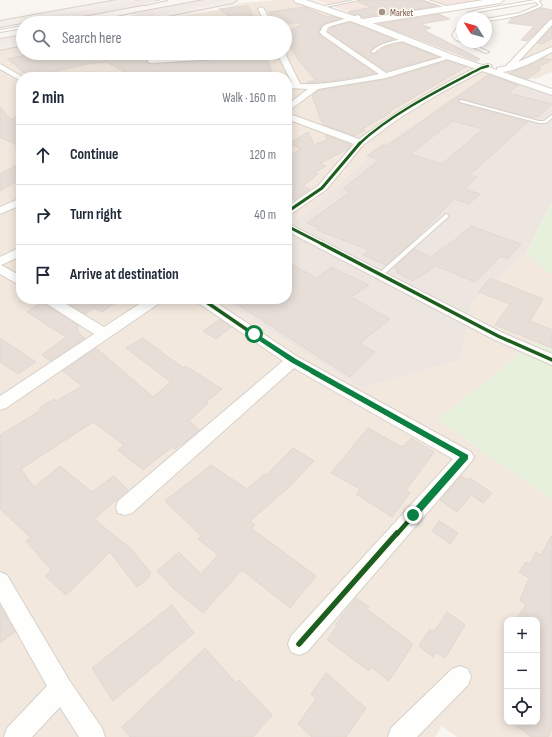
<!DOCTYPE html>
<meta charset="utf-8">
<style>
:root{--surface:#fff;--page:#f2f2f3;--text:#1f2937;--muted:#747a83;--line:#e0e1e3}
body{margin:0;font-family:"Sofia Sans Condensed",sans-serif;background:var(--page);color:var(--text)}
.controls{position:absolute;right:12px;bottom:12px;display:grid;overflow:hidden;border-radius:8px;box-shadow:0 2px 10px #0003}
.controls button{width:36px;height:36px;display:grid;place-items:center;padding:0;border:0;border-bottom:1px solid var(--line);background:var(--surface);color:var(--text);font:20px sans-serif}
.compass{position:absolute;left:456px;top:12px;width:36px;height:36px;border-radius:50%;background:var(--surface);box-shadow:0 2px 10px #0003;rotate:307deg}
.stop{position:absolute;width:12px;height:12px;margin:-9px;border:3px solid #0b8043;border-radius:50%;background:#fff}
.stop.end{background:#0b8043;border-color:#fff;box-shadow:0 1px 4px #0008}
.list{margin:0;padding:0;list-style:none}
h2{display:flex;justify-content:space-between;align-items:center;height:52px;margin:0;padding:0 16px;font-size:17px}
h2 small{font-size:13px;font-weight:400;color:var(--muted)}
.list li{display:grid;grid-template-columns:26px 1fr auto;gap:12px;align-items:center;box-sizing:border-box;height:60px;padding:0 16px;border-top:1px solid var(--line)}
.list b{display:block;font-size:15px;white-space:nowrap}
.list em{font-size:13px;font-style:normal;color:var(--muted)}
.icon{flex:none;width:22px;height:22px;fill:none;stroke:currentColor;stroke-width:2;stroke-linecap:round;stroke-linejoin:round}
.map{position:relative;flex:none;width:552px;height:737px;overflow:hidden}
.search{position:absolute;background:var(--surface);box-shadow:0 2px 10px #0003;left:16px;top:16px;width:276px;height:44px;display:flex;align-items:center;gap:10px;box-sizing:border-box;padding:0 14px;border-radius:22px;color:var(--muted);font-size:15px}
.panel{position:absolute;background:var(--surface);box-shadow:0 2px 10px #0003;left:16px;top:72px;width:276px;height:232px;border-radius:16px}
.map>svg:first-child{display:block}
</style>
<div class="map">
<svg width="552" height="737" viewBox="0 0 552 737">
<rect width="100%" height="100%" fill="#f9f5f0"/>
<g fill="#f2e8de" fill-rule="evenodd">
<path d="M279 0H296L492 72 370 156 316 206 287 226V77H21V299H220L361 388 460 360 473 301 526 253 552 275V349L534 342 438 420 552 500V737H457L442 726 435 737H0V49L23 45V53H285V23H142L221 9 242 3ZM507 620H537V722H507Z"/>
<path d="M552 19V72L535 79 508 70Z"/>
</g>
<path fill="#f6e8e1" d="M316 0H494L368 19Z"/>
<path fill="#ede5e0" d="M492 72 552 96V201L526 253 473 301 460 360 361 388 220 299H287V226L316 206 370 156 387 142Z"/>
<g fill="#e7f0db">
<path d="M552 201V275L526 253Z"/>
<path d="M534 342 552 349V500L438 420Z"/>
</g>
<g fill="#e6ded7" stroke="#e2d8d2" fill-rule="evenodd">
<path d="M360 0H423L437 6 363 17 359 14 354 15 348 12 372 7 358 2Z"/>
<path d="M248 6 256 23H238L219 9Z"/>
<path d="M305 7 327 17 331 16 339 19 322 25 319 33 321 36 375 73 340 80 308 83V81H316L297 58 285 38V33L304 23H275L269 12Z"/>
<path d="M542 8 552 10V18L527 41 521 40 534 26 508 23 512 18Z"/>
<path d="M439 14 450 19 420 24 431 28 424 30 480 59 476 61 379 24Z"/>
<path d="M350 22 394 39 378 45 370 51 371 53 375 54 386 47 402 43 438 57 386 71 328 32 332 27Z"/>
<path d="M552 27V39L542 44 537 43Z"/>
<path d="M36 53H221L151 58 146 62 151 64 267 57 273 77H134L106 62 88 64 34 76 33 75 28 76 8 59Z"/>
<path d="M544 58 552 60 537 68 541 69 528 79 509 73 526 67Z"/>
<path d="M447 61 466 67 388 112 390 113 362 129 365 130 354 136 322 124 324 122 321 121 312 95 319 90 386 79Z"/>
<path d="M488 75 519 85 508 93 552 104 538 117 534 116 532 118 461 99 458 100 460 103 528 122 470 175 477 177 465 189 480 194 469 204 454 199 408 246 386 265 363 255 369 250 317 230 319 228 307 223 350 192 343 189 379 160 367 156 382 145 387 146ZM453 121 483 129 442 164 410 154Z"/>
<path d="M0 107 11 119 21 115V147L0 137Z"/>
<path d="M308 132 314 145 327 140 326 135 351 145 348 149 319 164 326 166 314 173 318 174 303 186 310 189 297 198 287 202V157L301 149 288 144Z"/>
<path d="M21 163V179L0 191V174Z"/>
<path d="M471 226 521 244 508 259 501 256 475 282 436 266 413 281 396 272 399 270 394 268 414 249 431 257 456 239Z"/>
<path d="M287 262 317 278 331 267 369 285 351 297 390 319 360 343 375 352 350 377 229 299H287Z"/>
<path d="M490 278 543 299 530 321 552 330V348L495 325 510 304 479 292Z"/>
<path d="M61 299H121L102 312 94 308 85 314Z"/>
<path d="M42 302 79 326 77 328 79 330 77 332 85 338 50 361 42 355 66 337 27 312Z"/>
<path d="M220 319 231 327 216 339 203 331Z"/>
<path d="M0 338 36 362 18 374 0 362Z"/>
<path d="M143 338 183 368 186 366 222 389 206 402 208 403 189 421 199 430 198 431 182 444H181L175 449 172 447 143 470 118 450 124 445 93 422 21 469 34 487 60 466 92 492 114 476 128 490 94 519 131 549 151 573 149 575 150 577 137 587 110 552 66 595 45 576 51 570 26 541 31 538 0 509V435L41 410 39 408 54 399 56 401 82 386 63 371 96 348 153 397 171 382 126 348Z"/>
<path d="M368 428 400 446H404L411 438 434 452 406 490 410 493 392 517 356 494 360 489 331 473Z"/>
<path d="M293 448 314 461 287 489 250 521 255 525 251 528 316 576 290 608 242 570 203 613 173 588 157 571 179 552 201 574 218 555 198 539 201 536 165 501 211 465 247 489 264 474 265 476Z"/>
<path d="M461 476 468 480 470 478 492 493 483 503 471 495 457 512 440 500Z"/>
<path d="M439 521 458 533 450 544 432 531Z"/>
<path d="M552 535V729L548 737H531L511 722H537V620H516L526 604 520 600 529 578 519 572 526 562 530 564 536 552 541 555Z"/>
<path d="M356 598 369 607 367 609 413 644 389 681 371 667 369 671 327 640 337 626 335 625Z"/>
<path d="M172 605 194 633 113 701 92 668Z"/>
<path d="M0 606 15 632 0 643Z"/>
<path d="M447 612 465 625 445 658 436 652 433 657 419 646 430 629 434 632Z"/>
<path d="M205 648 236 683 239 680 272 715 253 737H130L122 727Z"/>
<path d="M326 673 366 708 346 737H312L298 724 316 699 311 694Z"/>
</g>
<g fill="none" stroke-linecap="round" stroke-linejoin="round">
<defs>
<g id="service">
<path d="M162 0H167L145 5 144 4Z"/>
<path d="M354 0H359L321 8 320 7Z"/>
<path d="M424 0H428L452 8 450 9Z"/>
<path d="M535 0H541L539 1 542 6C525 15 506 19 486 21V19L520 13 539 5 536 2 478 12C473 14 467 18 463 18L468 13 477 10Z"/>
<path d="M140 12 141 14 95 23H89Z"/>
<path d="M462 20V24L456 35 458 38 462 40V42L456 40 452 35Z"/>
<path d="M23 26V28L0 32V30Z"/>
<path d="M407 38 408 40C396 43 383 43 374 53L371 52C380 42 395 41 407 38Z"/>
<path d="M462 42H467L489 52 486 53Z"/>
<path d="M461 100 539 121H544L552 115V118L546 123H539L460 102 459 101Z"/>
<path d="M446 214 449 216 448 217 382 276H378V274Z"/>
</g>
<g id="minor">
<path d="M261 7 264 9 271 23H265L258 9Z"/>
<path d="M358 15 361 17 360 18 331 26 328 28 326 32 386 73 450 55 454 57 386 78 318 89 287 112V105L308 89 287 88V84L292 83 278 55 151 63 147 61 151 59 245 53H285L300 84C327 85 353 80 379 74L322 35 320 32 323 26 327 24Z"/>
<path d="M552 19V25L518 62 552 47V52C539 59 512 74 497 72V68L506 66 550 20Z"/>
<path d="M0 64 23 77H21V81L0 69Z"/>
<path d="M488 64 492 66 484 70 437 95 398 119 363 145 326 190 291 214 287 215V207L318 186 354 144 287 119V113L359 139C389 117 419 98 452 80 464 74 475 67 488 64Z"/>
<path d="M21 198V205L0 214V207Z"/>
<path d="M287 223 503 333 552 354V365L493 339 287 231Z"/>
<path d="M21 247V256L1 265 21 276V286L0 274V257Z"/>
<path d="M42 299H58L104 327 147 299H163L161 302 6 408 0 410V396L94 334 44 302Z"/>
<path d="M195 299H211L298 357 471 452 474 457 471 462 307 652 299 655 291 652 288 644 291 636 453 459 294 368 132 513 125 515 118 513 116 507 118 501 283 361 197 302Z"/>
<path d="M0 572 7 575 69 680 102 728 105 737H79L60 707 32 737H4L7 728 47 686 0 602Z"/>
<path d="M460 666 468 669 471 677 468 685 417 737H388L391 728 452 669Z"/>
</g>
<path id="tertiary" d="M359 20H365L453 55 552 89V95L447 59 359 24Z"/>
<path id="secondary" d="M294 0H306L363 19 484 0H504L500 3 362 25 295 2Z"/>
<g id="primary">
<path d="M117 0H136L132 3 0 27V21Z"/>
<path d="M220 0H237L233 3 133 23H114L119 20Z"/>
<path d="M23 39V45L0 50V44Z"/>
</g>
<g id="motorway">
<path d="M139 0H157L153 3 45 23H25L30 20Z"/>
<path d="M204 0H222L218 3 135 19 130 16 135 13Z"/>
<path d="M23 35V41L0 45V39Z"/>
</g>
</defs>
<use href="#service" stroke="#d7d1cb" stroke-width="2"/>
<use href="#minor" stroke="#d7d1cb" stroke-width="2"/>
<use href="#tertiary" stroke="#d7d1cb" stroke-width="2"/>
<use href="#secondary" stroke="#d9d2cb" stroke-width="2"/>
<use href="#primary" stroke="#dad1cc" stroke-width="2"/>
<use href="#motorway" stroke="#dad1cc" stroke-width="2"/>
<use href="#service" fill="#fefefd" fill-rule="evenodd"/>
<use href="#minor" fill="#fefefd" fill-rule="evenodd"/>
<use href="#tertiary" fill="#fefefd" fill-rule="evenodd"/>
<use href="#secondary" fill="#fefefd" fill-rule="evenodd"/>
<use href="#primary" fill="#f3eee8" fill-rule="evenodd"/>
<use href="#motorway" fill="#f2eae7" fill-rule="evenodd"/>
<defs>
<path id="cycleway-far4" d="M359 144C392 113 441 89 481 68L488 66"/>
<g id="cycleway-far3">
<path d="M287 212 322 188 360 143"/>
<path d="M287 226 324 245"/>
</g>
<g id="cycleway-far2">
<path d="M322 244 498 336 552 360"/>
<path d="M202 299 293 361 315 373"/>
</g>
<path id="cycleway-far1" d="M313 372 465 457 397 534"/>
<path id="cycleway" d="M299 644 397 533"/>
</defs>
<use href="#cycleway-far4" stroke="#fffaf3" stroke-width="4"/>
<use href="#cycleway-far3" stroke="#fffaf3" stroke-width="5"/>
<use href="#cycleway-far2" stroke="#fffaf3" stroke-width="5.5"/>
<use href="#cycleway-far1" stroke="#fffaf3" stroke-width="7"/>
<use href="#cycleway" stroke="#fffaf3" stroke-width="8"/>
<use href="#cycleway-far4" stroke="#1b5e20" stroke-width="2.5"/>
<use href="#cycleway-far3" stroke="#1b5e20" stroke-width="3"/>
<use href="#cycleway-far2" stroke="#1b5e20" stroke-width="3.5"/>
<use href="#cycleway-far1" stroke="#1b5e20" stroke-width="4.5"/>
<use href="#cycleway" stroke="#1b5e20" stroke-width="5.5"/>
</g>
<path fill="#0b8043" d="M254 332 296 359 468 455V459L416 518H410V513L460 457 291 362 252 336V333Z"/>
<circle fill="#a69286" stroke="#fffaf3" stroke-width="1.5" cx="382" cy="12" r="4"/>
<g text-anchor="middle" stroke-width="3" stroke-linejoin="round" paint-order="stroke">
<g font-size="10" fill="#7a5c4d" stroke="#fffaf3" text-anchor="start">
<text x="390" y="16">Market</text>
</g>
</g>
</svg>
<div class="controls">
<button>+</button>
<button>−</button>
<button><svg class="icon" aria-label="locate" viewBox="0 0 24 24"><circle cx="12" cy="12" r="6"/><path d="M12 2v4M12 18v4M2 12h4M18 12h4"/></svg></button>
</div>
<svg class="compass" viewBox="-18 -18 36 36"><path d="M0-13l5 13h-10z" fill="#e53935"/><path d="M0 13l5-13h-10z" fill="#747a83"/></svg>
<div class="stop" style="left:254px;top:334px"></div>
<div class="stop end" style="left:413px;top:515px"></div>
<div class="search"><svg class="icon" aria-label="search" viewBox="0 0 24 24"><circle cx="10" cy="10" r="6"/><path d="M15 15l6 6"/></svg>Search here</div>
<section class="panel">
<h2>2 min<small>Walk · 160 m</small></h2>
<ul class="list">
<li><svg class="icon" aria-label="ahead" viewBox="0 0 24 24"><path d="M12 20V5M6 11l6-6 6 6"/></svg><div><b>Continue</b></div><em>120 m</em></li>
<li><svg class="icon" aria-label="right" viewBox="0 0 24 24"><path d="M7 20v-9h11M14 6l5 5-5 5"/></svg><div><b>Turn right</b></div><em>40 m</em></li>
<li><svg class="icon" aria-label="arrive" viewBox="0 0 24 24"><path d="M6 21V4h12l-3 4 3 4H6"/></svg><div><b>Arrive at destination</b></div></li>
</ul>
</section>
</div>
